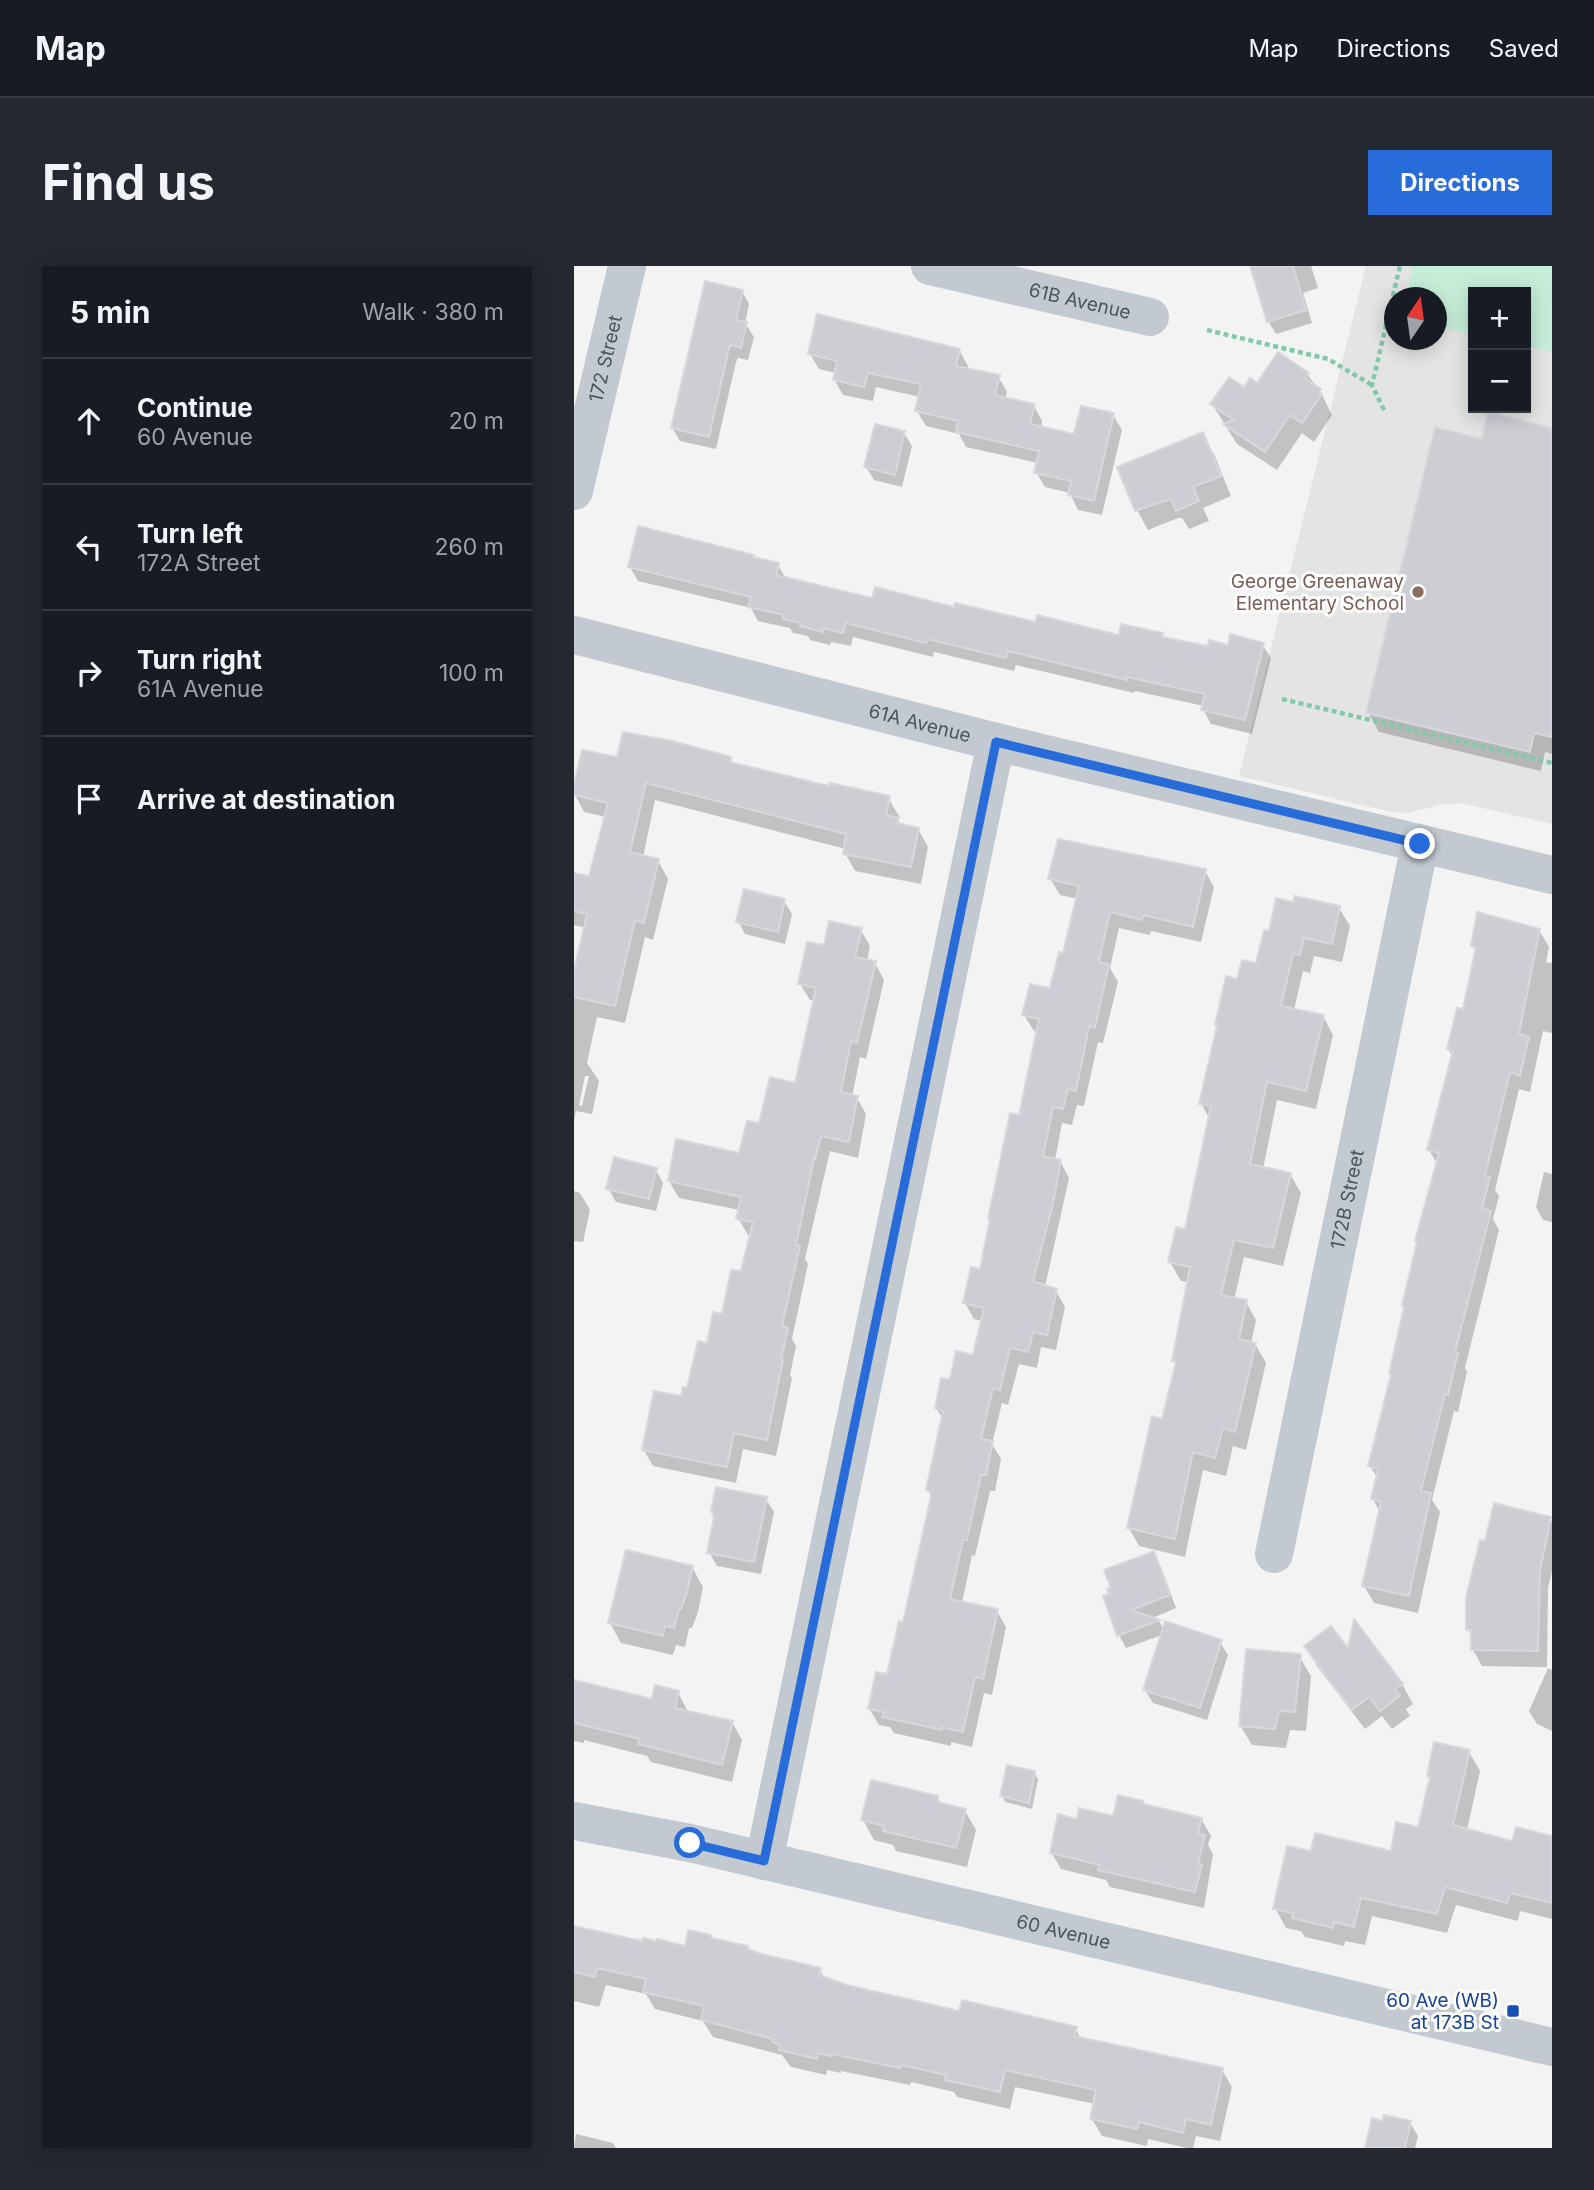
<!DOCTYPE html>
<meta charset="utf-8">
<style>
:root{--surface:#171b24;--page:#242831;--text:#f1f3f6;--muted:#9ea1a6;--line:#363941;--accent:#286cd9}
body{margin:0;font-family:Inter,sans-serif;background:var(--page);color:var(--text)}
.controls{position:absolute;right:21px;top:21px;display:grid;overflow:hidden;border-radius:0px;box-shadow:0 4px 18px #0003}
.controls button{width:63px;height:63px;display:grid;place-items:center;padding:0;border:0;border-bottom:2px solid var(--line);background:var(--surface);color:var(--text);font:35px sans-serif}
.compass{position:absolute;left:810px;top:21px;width:63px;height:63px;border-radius:50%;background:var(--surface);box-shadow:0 4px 18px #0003;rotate:13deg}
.stop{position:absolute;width:21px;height:21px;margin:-16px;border:5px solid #286cd9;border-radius:50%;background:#fff}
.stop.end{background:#286cd9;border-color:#fff;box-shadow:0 2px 7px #0008}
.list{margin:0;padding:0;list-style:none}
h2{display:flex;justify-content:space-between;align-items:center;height:91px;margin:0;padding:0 28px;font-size:30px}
h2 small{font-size:23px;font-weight:400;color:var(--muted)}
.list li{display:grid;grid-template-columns:46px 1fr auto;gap:21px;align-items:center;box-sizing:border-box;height:126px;padding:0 28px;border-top:2px solid var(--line)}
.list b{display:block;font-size:26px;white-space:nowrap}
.list p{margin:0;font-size:23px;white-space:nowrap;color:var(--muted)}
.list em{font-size:23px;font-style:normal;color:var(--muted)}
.icon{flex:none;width:38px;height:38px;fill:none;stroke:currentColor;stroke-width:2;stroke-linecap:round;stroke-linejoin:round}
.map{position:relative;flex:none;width:978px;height:1882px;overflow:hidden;border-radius:0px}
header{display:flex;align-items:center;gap:42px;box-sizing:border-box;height:98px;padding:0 35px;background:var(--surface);border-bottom:2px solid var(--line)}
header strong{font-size:33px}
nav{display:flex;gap:38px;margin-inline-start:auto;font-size:24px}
.intro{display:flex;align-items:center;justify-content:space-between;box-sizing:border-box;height:168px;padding:0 42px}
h1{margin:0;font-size:49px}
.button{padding:18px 32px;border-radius:0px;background:var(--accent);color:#fff;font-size:24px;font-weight:700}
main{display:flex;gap:42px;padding:0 42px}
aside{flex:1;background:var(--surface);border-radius:0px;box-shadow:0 4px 18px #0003}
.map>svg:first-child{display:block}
</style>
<header>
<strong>Map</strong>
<nav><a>Map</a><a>Directions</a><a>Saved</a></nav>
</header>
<div class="intro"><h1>Find us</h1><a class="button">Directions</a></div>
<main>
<aside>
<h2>5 min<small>Walk · 380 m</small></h2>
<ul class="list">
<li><svg class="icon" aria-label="ahead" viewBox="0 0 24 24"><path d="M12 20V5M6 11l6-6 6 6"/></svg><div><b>Continue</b><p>60 Avenue</p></div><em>20 m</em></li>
<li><svg class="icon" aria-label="left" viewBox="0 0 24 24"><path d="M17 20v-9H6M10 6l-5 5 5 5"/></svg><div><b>Turn left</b><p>172A Street</p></div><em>260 m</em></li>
<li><svg class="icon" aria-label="right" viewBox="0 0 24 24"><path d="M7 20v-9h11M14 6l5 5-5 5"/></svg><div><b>Turn right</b><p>61A Avenue</p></div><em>100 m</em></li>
<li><svg class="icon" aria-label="arrive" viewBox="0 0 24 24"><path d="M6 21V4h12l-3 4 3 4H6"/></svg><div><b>Arrive at destination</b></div></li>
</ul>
</aside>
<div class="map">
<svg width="978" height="1882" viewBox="0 0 978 1882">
<rect width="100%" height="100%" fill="#f4f3f3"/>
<path fill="#e5e4e4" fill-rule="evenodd" d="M792 0H978V558L886 537 870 538 832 547 817 546 665 510ZM899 26H952V142H899ZM820 32H862V74H820Z"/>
<path fill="#c6edd7" d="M839 0H978V86L952 80V26H899V69L863 60 862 32 832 31Z"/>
<g fill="#0003" fill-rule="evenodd">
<path d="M677 0H737L744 22 729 27 738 57 702 68 694 55Z"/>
<path d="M168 25 175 38 171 57 180 71 174 94 164 92 162 96 142 183 106 175 98 162Z"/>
<path d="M385 84 394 100 393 104 424 110 433 126 431 133 460 140 468 155 467 162 502 171 539 149 548 164 528 249 504 244 496 227 471 221 462 206 464 197 392 181 385 168 352 160 343 145 346 131 302 121 299 135 269 129 260 113 262 107 245 103 236 88Z"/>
<path d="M733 108 746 125 758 149 740 176 728 167 703 204 663 178 638 138 683 119Z"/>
<path d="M978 163V488L971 486 967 505 805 466 794 446 909 175Z"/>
<path d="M330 167 338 180 328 221 300 214 292 201Z"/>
<path d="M628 168 640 188 657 230 629 242 635 255 615 263 608 252H604L574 264 563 244 545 202Z"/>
<path d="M179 290 180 293 204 299 212 313 299 334 381 343 546 371 587 369 590 373 635 382 688 378 697 392 678 468 637 458 629 443 630 440 561 425 560 427 442 399 440 405 360 386 359 391 279 371 277 380 257 376 256 379 236 374 234 370 219 367 216 362 184 355 177 342 64 315 56 301Z"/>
<path d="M44 493H156L160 499 256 522 314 532 325 550 324 554 327 560 344 563 354 581 347 618 281 605 271 587 272 583 81 534 69 591 84 595 94 613 79 674 71 671 51 757 23 751 13 797 25 815 18 848 2 845 0 856V705L12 662 0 659V609L17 612 32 551 10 546 0 527ZM11 810H15L8 840 5 839Z"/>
<path d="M631 605 640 621 627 676 577 665 576 669 545 662 536 702 544 716 529 777 524 776 510 840 503 839 498 859 488 857 481 894 486 895 495 912 471 1021 482 1025 491 1041 482 1084 467 1081 463 1102 445 1098 434 1139 428 1137 418 1178 427 1193 421 1225H416L401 1290 398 1289 388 1337 423 1345 432 1361 418 1429 410 1427 398 1481 377 1476V1480L320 1467 316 1461 305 1459 295 1442 315 1410 330 1358 358 1232 354 1224 369 1153 362 1142 377 1115 400 1091 408 1055 400 1053 391 1037 408 1005 446 851 464 766 460 765 450 749 478 725 491 689 504 633 486 629 476 612Z"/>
<path d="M210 635 218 648 211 678 171 668 164 655Z"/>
<path d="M765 642 776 660 768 696 740 690 736 707 729 705 720 744 749 750 759 769 742 843 703 834 689 903 716 908 727 927 709 1000 670 991 660 1034 672 1036 682 1054 677 1078H681L692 1097 672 1184 659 1180 652 1210 629 1204 611 1291 565 1280 555 1262 589 1155 603 1100 600 1095 615 1016 607 1015 596 996 613 966 636 854 627 837 644 763 643 759 664 715 684 699 696 667Z"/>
<path d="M286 663 296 680 293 695 301 697 310 714 292 793 286 791 278 831 283 832 292 848 284 892 256 885 231 993 234 998 218 1073 222 1080 216 1109 218 1112 202 1190 169 1183 162 1217 79 1200 70 1184 115 1124 169 1007 177 970 174 969 164 952 166 944 105 932 95 915 166 889 186 859 222 819 241 735 236 734 226 718 251 681Z"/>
<path d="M965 664 975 681 972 696 978 697V767L969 765 956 826 945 823 921 924 925 930 919 953 925 964 891 1102 893 1106 884 1146 880 1145 858 1234 866 1246 844 1347 800 1337 790 1320 806 1246 799 1233 804 1213 796 1200 818 1111 816 1108 864 899 855 884 879 790 874 783 890 745 903 687 898 679Z"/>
<path d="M82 904 89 917 82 945 42 936 34 922Z"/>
<path d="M970 906 978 908V956L969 954 962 941Z"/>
<path d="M0 925 6 927 16 944 9 976 0 975Z"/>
<path d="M192 1233 200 1246 187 1308 143 1300 135 1286 142 1251Z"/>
<path d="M976 1253 978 1256V1305L974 1322 973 1401 908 1400 899 1384V1373L894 1364 912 1277Z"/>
<path d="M579 1287 587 1301 602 1342 576 1353 585 1355 590 1364 646 1376 654 1389 633 1454 579 1437 571 1424 588 1369 552 1382 545 1369 537 1329Z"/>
<path d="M118 1301 129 1321 124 1346 118 1362H115L111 1381 102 1379 99 1389 47 1377 36 1357Z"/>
<path d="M732 1381 775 1387 828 1418 839 1438 832 1443 836 1450 818 1463 808 1450 791 1463 743 1400Z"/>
<path d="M725 1390 737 1410 732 1465 716 1464 712 1482 678 1479 666 1459Z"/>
<path d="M974 1402 978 1404V1465L963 1458 955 1445Z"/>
<path d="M0 1416 79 1435 104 1426 114 1446 158 1456 168 1474 158 1516 77 1496 73 1490 10 1474V1477L0 1475Z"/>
<path d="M895 1486 906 1505 893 1564 940 1577 978 1571V1653L946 1645 944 1655 882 1639 873 1667 798 1650 791 1679 771 1675 770 1680 731 1671 727 1665 712 1662 701 1642 738 1587H818L846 1564 857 1514 854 1509Z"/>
<path d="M460 1507 464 1513 458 1543 431 1536 428 1530Z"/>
<path d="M363 1531 368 1539 391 1545 402 1564 393 1601 322 1585 319 1579 300 1574 289 1554Z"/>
<path d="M568 1537 570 1540 627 1553 637 1570 634 1579 639 1588 630 1642 536 1621 532 1614 487 1603 477 1586 504 1555 541 1552Z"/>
<path d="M0 1662 70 1677 112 1682 138 1674 245 1703 251 1713 273 1721 386 1747 501 1763 508 1774 648 1804 658 1821 646 1875 622 1870 619 1882H613L574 1873 573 1880 528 1870 518 1853 521 1838 441 1821 436 1843 383 1831 380 1826 337 1816 336 1819 267 1805V1807L253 1804 252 1809 217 1801 208 1789 139 1771 129 1755 81 1743 72 1728 32 1719 25 1741 0 1735Z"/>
<path d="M836 1857 844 1870 841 1882H793Z"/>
<path d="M2 1868 39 1877 42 1882H0Z"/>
</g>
<g fill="#cdced4" stroke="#d7d8dd" stroke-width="2">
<path d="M676 0H719L732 44 693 56Z"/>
<path d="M131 15 169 24 162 54 173 56 167 82 157 79 155 82 135 171 97 162Z"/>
<path d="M243 48 386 83 382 100 426 109 421 129 461 138 456 158 500 168 507 140 540 147 520 235 494 229 497 215 460 207 465 185 382 166 384 155 341 145 347 118 294 107 290 121 259 114 263 95 234 88Z"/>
<path d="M704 86 735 107 731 112 747 123 745 126 748 128 728 157 716 149 691 186 649 158 660 154 636 138 655 111 670 121 676 112 683 117Z"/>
<path d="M914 146 978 162V471L960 467 956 486 792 447 861 161 908 173Z"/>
<path d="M301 158 331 165 321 209 290 201Z"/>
<path d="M629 166 647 210 619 221 625 235 602 245 597 233 561 245 543 201Z"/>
<path d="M64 260 180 289 179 291 205 297 202 309 298 332 301 321 380 341 381 337 462 356 463 349 545 369 547 358 589 367 588 371 634 380 635 374 654 379 656 368 690 377 671 454 627 444 631 428 553 411V414L434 385 432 392 353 373 352 377 272 357 269 367 249 362V366L226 360 227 357 209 353 210 349 174 341 177 331 54 301Z"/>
<path d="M49 466 99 475 157 491 156 496 255 520 256 517 316 530 312 549 325 552 323 557 345 562 337 601 269 588 272 568 72 517 56 586 85 593 70 657 61 654 41 740 0 731V705L13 648 0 645V607L15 610 34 537 0 529V519L8 484 43 491Z"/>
<path d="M484 573 632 603 619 661 569 649 568 654 536 646 525 696 535 698 521 762 515 760 502 825 494 823 489 843 479 841 469 890 487 894 479 938 459 1015 483 1023 473 1069 459 1066 454 1086 436 1082 426 1124 419 1122 407 1173 419 1175 412 1209H407L393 1274H389L376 1333 424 1343 409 1413 401 1411 389 1466 368 1461V1464L308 1451 310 1446 294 1443 302 1406 313 1408 325 1355 329 1356 358 1226 352 1224 369 1145 361 1142 367 1112 376 1113 382 1085 399 1089 410 1042 389 1037 397 1001 406 1003 416 953H414L436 847 445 849 465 753 448 749 456 718 476 722 485 686 489 687 505 620 474 613Z"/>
<path d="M170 623 211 633 204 666 162 656Z"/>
<path d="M721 630 766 640 758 678 730 672 726 689 719 688 707 740 750 749 732 825 693 816 676 898 717 907 699 982 660 974 647 1029 673 1034 665 1073 682 1077 661 1166 649 1162 641 1192 619 1186 601 1273 553 1262 578 1150 588 1153 602 1096 598 1095 616 1001 594 996 602 961 611 963 637 840 625 838 643 760 641 759 652 710 663 713 668 694 682 697 690 664 695 665 702 632 719 636Z"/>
<path d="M903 646 966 663 945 768 955 771 946 810 936 806 911 910 916 911 908 942 917 945 881 1086 884 1087 874 1129 871 1128 847 1225 857 1227 835 1330 788 1320 807 1236 797 1233 804 1203 794 1200 817 1109 815 1108 830 1041 828 1040 843 976 841 975 865 887 853 884 879 784 873 783 883 742 889 743 902 681 897 680Z"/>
<path d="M255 655 288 662 281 691 302 695 283 777 277 775 267 826 284 830 275 876 247 870 241 893H240L222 979 226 980 208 1060 214 1062 207 1094H209L193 1174 160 1167 153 1201 68 1184 80 1125 107 1130 109 1121 113 1122 124 1075 133 1077 139 1046 148 1048 157 1004 167 1005 179 956 162 953 167 931 94 915 102 873 165 887 173 855 185 857 196 811 221 817 242 722 224 718 233 676 250 679Z"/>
<path d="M40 891 83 902 75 933 32 923Z"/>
<path d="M142 1221 193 1231 180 1296 133 1287 140 1251 137 1244Z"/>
<path d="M920 1237 977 1251 966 1304 964 1385 897 1384V1364H892V1331L906 1274 911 1275Z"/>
<path d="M52 1284 119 1300 113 1326 107 1343H105L100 1362 91 1360 89 1370 34 1357Z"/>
<path d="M580 1285 596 1329 557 1344 586 1354 543 1370 529 1330 535 1328 533 1323 537 1322 530 1304Z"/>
<path d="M780 1353 829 1418 821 1423 826 1430 806 1445 795 1431 778 1444 730 1380 757 1360 774 1382Z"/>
<path d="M591 1355 648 1374 626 1442 569 1424Z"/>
<path d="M672 1383 727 1388 721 1446 705 1445 701 1463 665 1460Z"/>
<path d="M0 1414 78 1433 81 1419 105 1425 101 1442 159 1455 148 1499 64 1478 66 1473 0 1457Z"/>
<path d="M860 1476 896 1484 879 1559 938 1575 942 1561 978 1570V1637L936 1627 933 1637 871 1621 863 1648 787 1632 780 1661 760 1656 759 1662 718 1652 719 1647 699 1643 713 1580 737 1585 741 1567 817 1585 822 1556 844 1561 856 1511 853 1510Z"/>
<path d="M433 1499 461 1505 455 1537 426 1530Z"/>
<path d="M297 1514 364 1530 363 1536 392 1543 382 1582 309 1565 310 1560 287 1554Z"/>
<path d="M544 1529 569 1535V1538L628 1552 624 1568 631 1569 624 1598 628 1599 621 1626 524 1604 526 1599 476 1587 484 1548 503 1553 505 1542 539 1550Z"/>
<path d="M0 1660 68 1675 69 1672 82 1675 83 1673 111 1680 114 1664 137 1669V1672L174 1680V1683L184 1687 247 1702 245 1709 273 1719 385 1745 388 1734 503 1761 500 1770 649 1802 637 1859 612 1853 609 1867 565 1856 563 1863 516 1853 522 1824 431 1804 426 1826 371 1814 372 1809 327 1799 326 1802 258 1788 257 1790 244 1787 243 1793 205 1784 206 1779 198 1776 199 1773 127 1754 130 1740 69 1726 72 1713 23 1702 21 1711 0 1706Z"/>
<path d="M810 1849 837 1855 831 1882H791L798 1852 809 1855Z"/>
</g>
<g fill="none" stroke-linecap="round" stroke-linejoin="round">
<g stroke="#80c9a9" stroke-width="4.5" stroke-dasharray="5 3.5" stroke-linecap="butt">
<path d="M633 64 754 93 798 119"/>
<path d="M810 144 798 119 826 0"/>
<path d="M708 433 978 497"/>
</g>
<g stroke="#c2c9d0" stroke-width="38">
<path id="s1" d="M356 0 576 51"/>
<path id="s2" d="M0 225 53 0"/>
<path id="s3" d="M0 369 422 476 978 609"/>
<path id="s4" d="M700 1288 846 578"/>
<path id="s5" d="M0 1555 116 1577 978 1781"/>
<path d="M190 1595 422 476"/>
</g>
</g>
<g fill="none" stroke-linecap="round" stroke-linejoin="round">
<path stroke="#286cd9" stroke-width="9" d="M116 1577 190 1595 422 476 846 578"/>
</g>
<circle fill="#8d6e63" stroke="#fff" stroke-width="2.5" cx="844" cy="326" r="7"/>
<rect fill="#1a4fb4" stroke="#fff" stroke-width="2.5" x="932" y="1738" width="14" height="14" rx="3.5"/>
<g text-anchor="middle" stroke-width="6" stroke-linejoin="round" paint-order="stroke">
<g font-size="19" fill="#4b555f" stroke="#fff">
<text dy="7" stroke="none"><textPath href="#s1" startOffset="154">61B Avenue</textPath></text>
<text dy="7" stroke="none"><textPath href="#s2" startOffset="136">172 Street</textPath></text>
<text dy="7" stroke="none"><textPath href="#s3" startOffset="357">61A Avenue</textPath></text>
<text dy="7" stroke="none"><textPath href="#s4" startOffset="362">172B Street</textPath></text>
<text dy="7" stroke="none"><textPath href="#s5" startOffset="502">60 Avenue</textPath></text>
</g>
<g font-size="19" fill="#785e54" stroke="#fff" text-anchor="end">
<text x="830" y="322">George Greenaway<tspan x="830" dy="22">Elementary School</tspan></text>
</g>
<g font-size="19" fill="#164399" stroke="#fff" text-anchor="end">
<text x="925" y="1741">60 Ave (WB)<tspan x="925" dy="22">at 173B St</tspan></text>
</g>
</g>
</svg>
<div class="controls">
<button>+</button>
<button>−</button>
</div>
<svg class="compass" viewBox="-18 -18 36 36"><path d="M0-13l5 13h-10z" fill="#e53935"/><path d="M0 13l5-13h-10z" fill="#9ea1a6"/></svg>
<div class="stop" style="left:116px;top:1577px"></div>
<div class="stop end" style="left:846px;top:578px"></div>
</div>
</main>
